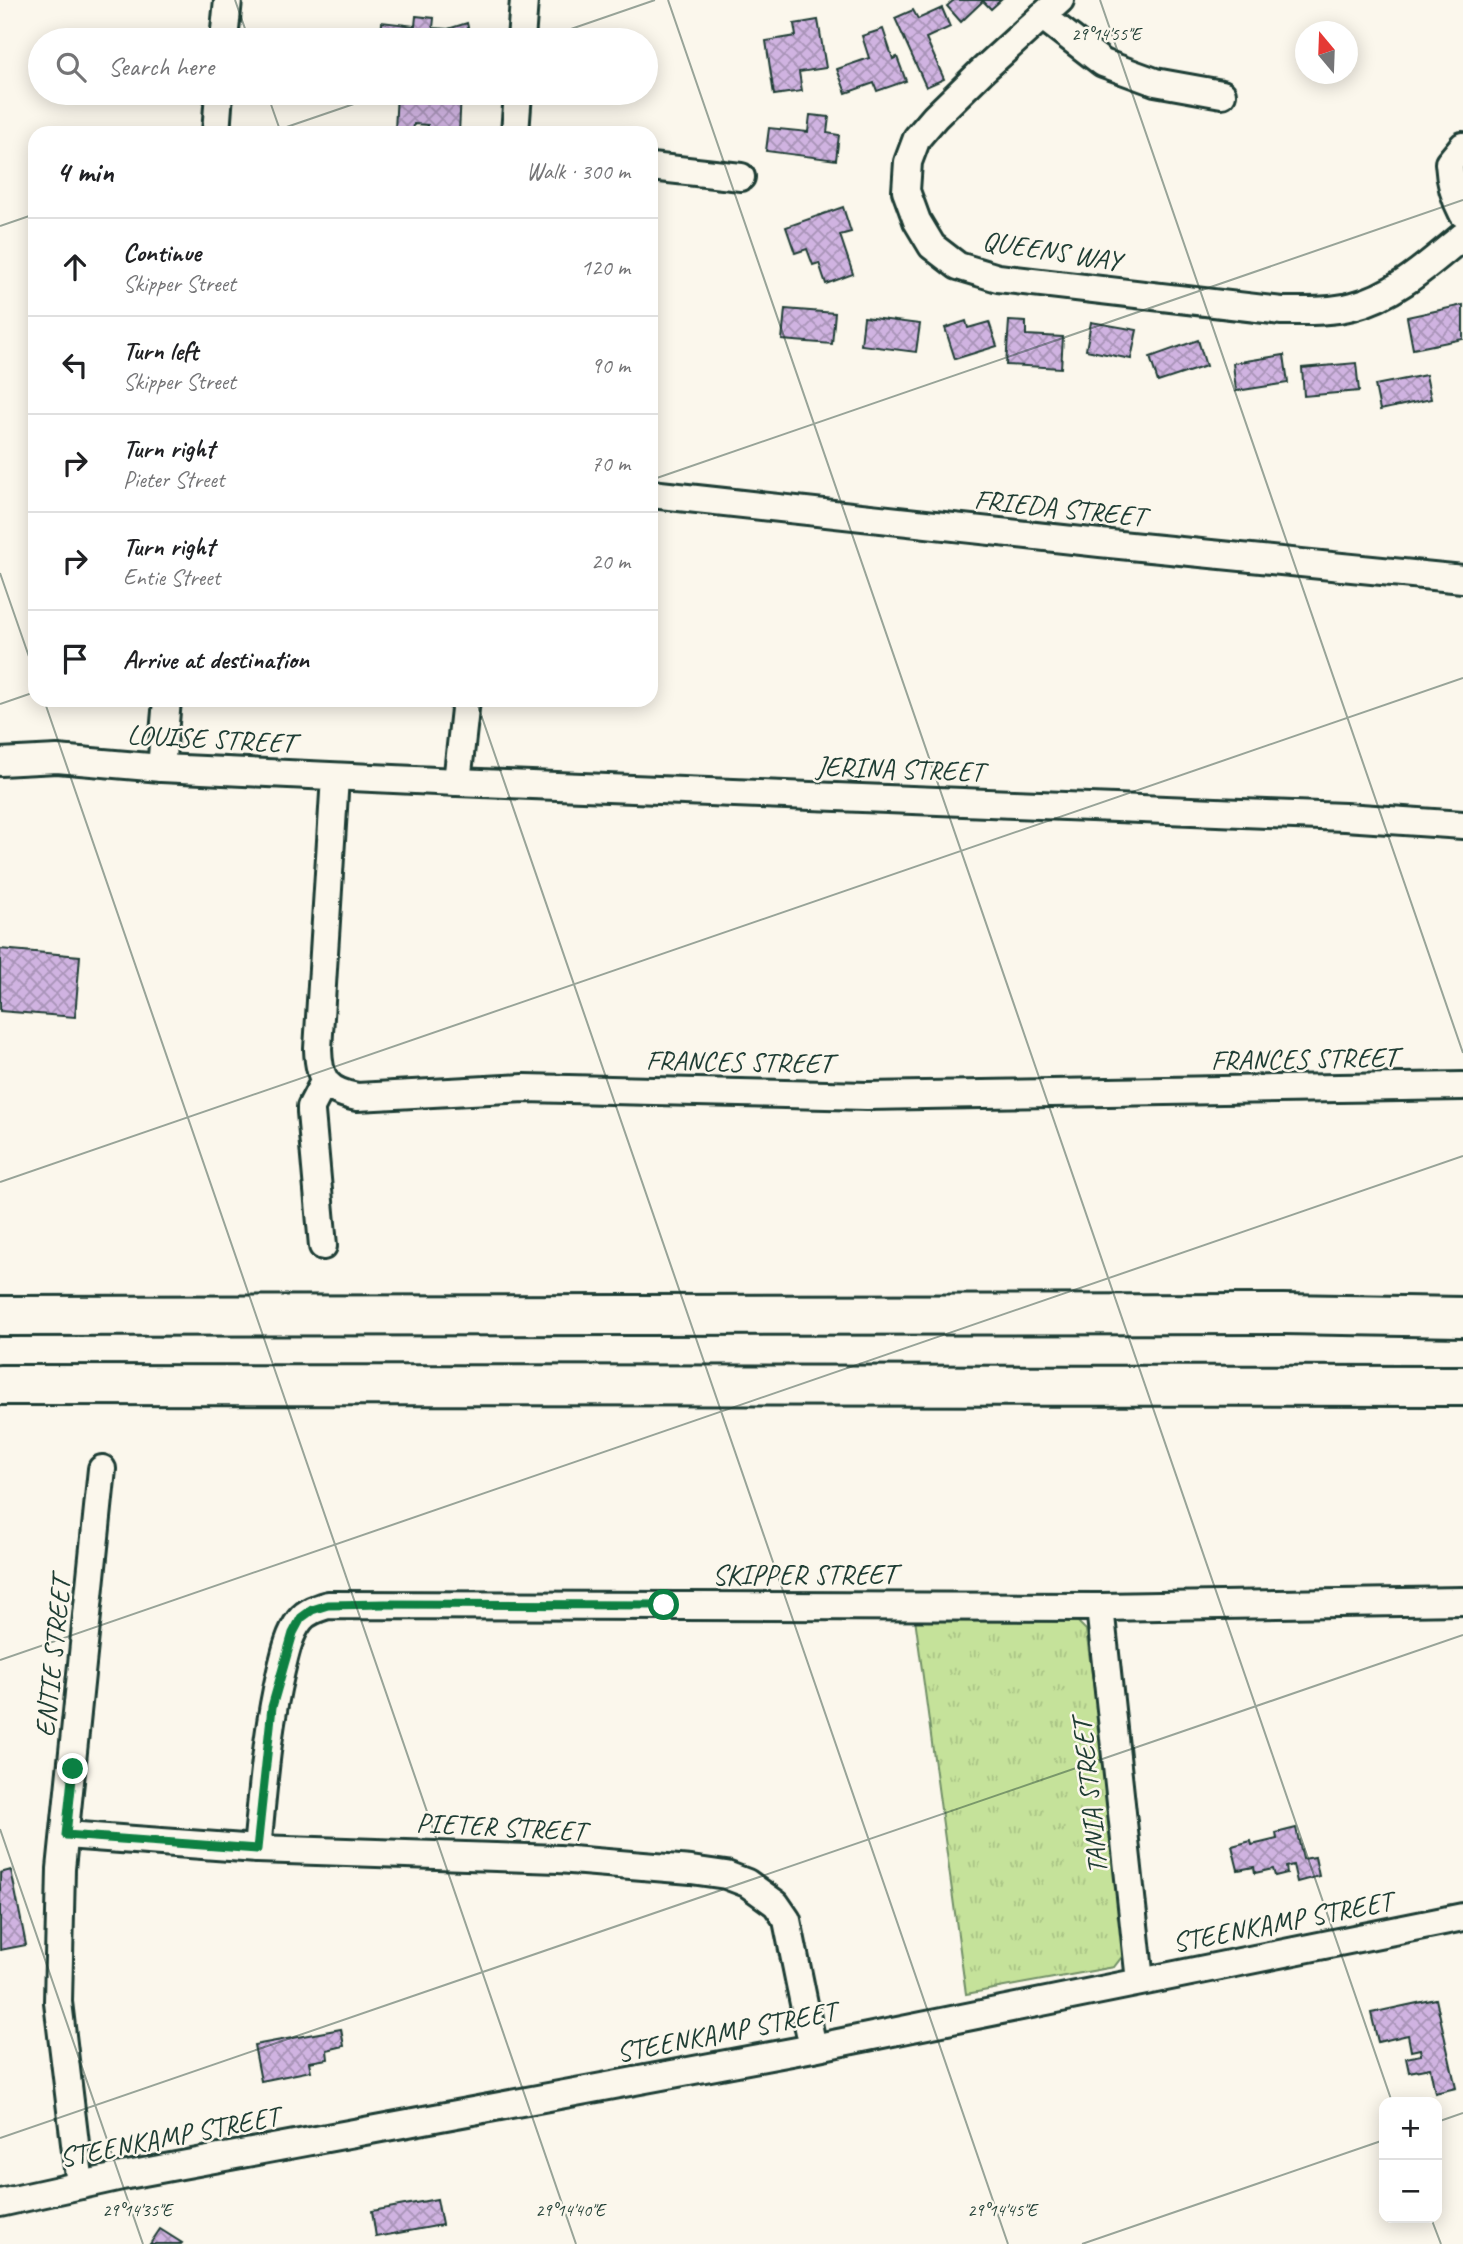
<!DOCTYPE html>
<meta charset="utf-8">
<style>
:root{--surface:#fff;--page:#f6f6f6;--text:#202124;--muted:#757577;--line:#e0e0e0}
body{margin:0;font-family:Caveat,sans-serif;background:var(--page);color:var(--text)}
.controls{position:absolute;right:21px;bottom:21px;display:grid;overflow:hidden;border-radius:14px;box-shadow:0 4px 18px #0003}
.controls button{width:63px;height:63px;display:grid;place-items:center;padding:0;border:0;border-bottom:2px solid var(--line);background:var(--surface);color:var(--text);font:35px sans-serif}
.compass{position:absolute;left:1295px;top:21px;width:63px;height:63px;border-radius:50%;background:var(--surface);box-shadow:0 4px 18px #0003;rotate:341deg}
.stop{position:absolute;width:21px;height:21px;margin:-16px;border:5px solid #0b8043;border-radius:50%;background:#fff}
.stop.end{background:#0b8043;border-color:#fff;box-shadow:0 2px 7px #0008}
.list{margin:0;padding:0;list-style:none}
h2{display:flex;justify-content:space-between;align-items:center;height:91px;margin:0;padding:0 28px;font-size:30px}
h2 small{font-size:23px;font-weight:400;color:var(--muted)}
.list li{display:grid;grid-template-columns:46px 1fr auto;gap:21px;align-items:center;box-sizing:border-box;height:98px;padding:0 28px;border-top:2px solid var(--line)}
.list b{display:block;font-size:26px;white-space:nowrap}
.list p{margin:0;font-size:23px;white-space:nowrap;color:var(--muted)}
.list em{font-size:23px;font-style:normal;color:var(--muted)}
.icon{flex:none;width:38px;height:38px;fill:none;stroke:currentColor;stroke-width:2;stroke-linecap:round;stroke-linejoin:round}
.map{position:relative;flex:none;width:1463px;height:2244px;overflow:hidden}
.search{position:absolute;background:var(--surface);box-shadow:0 4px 18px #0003;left:28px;top:28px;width:630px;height:77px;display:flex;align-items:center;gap:18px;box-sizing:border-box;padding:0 24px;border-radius:38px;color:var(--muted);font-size:26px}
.panel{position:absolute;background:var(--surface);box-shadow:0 4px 18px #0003;left:28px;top:126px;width:630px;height:581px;border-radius:21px}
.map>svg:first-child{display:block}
</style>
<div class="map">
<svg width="1463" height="2244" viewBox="0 0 1463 2244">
<defs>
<pattern id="park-tufts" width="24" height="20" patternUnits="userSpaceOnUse" patternTransform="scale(1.75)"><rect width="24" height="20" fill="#c5e29a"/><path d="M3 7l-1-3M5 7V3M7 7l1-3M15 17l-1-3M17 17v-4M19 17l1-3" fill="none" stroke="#a9c385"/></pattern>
<pattern id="building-cross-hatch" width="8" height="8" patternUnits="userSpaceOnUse" patternTransform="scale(1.75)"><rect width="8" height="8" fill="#d0b3e1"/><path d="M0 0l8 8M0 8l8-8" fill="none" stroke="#a893b7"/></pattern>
</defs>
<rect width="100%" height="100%" fill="#fbf7ec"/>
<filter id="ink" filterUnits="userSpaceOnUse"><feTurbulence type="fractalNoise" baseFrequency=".0143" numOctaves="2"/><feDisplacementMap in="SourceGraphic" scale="14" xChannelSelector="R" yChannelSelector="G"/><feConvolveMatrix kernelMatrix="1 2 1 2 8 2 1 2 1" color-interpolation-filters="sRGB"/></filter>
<g filter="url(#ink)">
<path fill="url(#park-tufts)" stroke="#729067" stroke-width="2" d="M1064 1616 1077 1621 1086 1630 1127 1932 1124 1954 1114 1967 966 1994 915 1618Z"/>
<g fill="url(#building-cross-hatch)" stroke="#1f3d34" stroke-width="2">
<path d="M954 0H1001L991 9 983 1 961 22 947 6Z"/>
<path d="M942 8 950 27 926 38 944 79 926 87 895 18 913 10 918 19Z"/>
<path d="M416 16 434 18 433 28 448 29 467 23 471 40H381L382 22 415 26Z"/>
<path d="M818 20 826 68 799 72 802 91 774 95 766 41 796 36 794 24Z"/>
<path d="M883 29 893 59 897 57 906 81 877 91 874 83 846 93 837 69 869 58 862 36Z"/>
<path d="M397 93H461L459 133H427L428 125 414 124 413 132 395 130Z"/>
<path d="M810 115 829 117 827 133 839 135 836 160 766 151 769 128 808 132Z"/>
<path d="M843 207 851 232 840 235 853 274 826 284 819 263 813 265 807 249 795 253 786 227Z"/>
<path d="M1463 305V339L1413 349 1407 317Z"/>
<path d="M785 309 835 313 832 344 782 340Z"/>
<path d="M864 317 920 324 916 352 861 345Z"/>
<path d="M966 321 968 328 989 322 997 346 955 359 945 328Z"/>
<path d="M1009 321 1026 322V335L1063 337 1061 368 1006 365Z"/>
<path d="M1091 322 1137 330 1131 359 1086 350Z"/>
<path d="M1198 340 1206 366 1158 382 1150 357Z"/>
<path d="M1284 355 1288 383 1236 391 1233 363Z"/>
<path d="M1356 363 1359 391 1304 396 1302 368Z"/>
<path d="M1426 375 1431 399 1380 410 1375 385Z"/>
<path d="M0 949 80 956 75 1017 0 1011Z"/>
<path d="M1296 1828 1303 1859 1315 1857 1319 1876 1297 1882 1293 1865 1286 1867 1287 1873 1275 1876 1273 1869 1255 1873 1254 1867 1238 1870 1232 1846 1251 1841 1252 1845 1277 1839 1276 1833Z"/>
<path d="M11 1870 26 1945 0 1950V1873Z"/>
<path d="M1436 1999 1456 2088 1435 2093 1430 2068 1409 2072 1406 2058 1421 2055 1420 2049 1411 2051 1408 2035 1378 2042 1371 2013Z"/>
<path d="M341 2029 344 2046 327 2050 328 2059 309 2062 311 2071 261 2081 254 2045Z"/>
<path d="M437 2199 442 2225 376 2237 372 2211Z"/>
<path d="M160 2229 182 2243 181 2244H150Z"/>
</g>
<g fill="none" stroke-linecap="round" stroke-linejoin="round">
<defs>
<g id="minor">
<path d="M1060 0 981 72 935 117 917 138 908 162 906 191 917 221 932 246 958 266 998 278 1282 311C1306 311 1330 312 1353 306 1395 296 1430 263 1463 236"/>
<path d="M1042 16 1103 63 1155 82 1222 94"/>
<path d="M224 40 228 0"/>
<path d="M521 40 524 0"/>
<path d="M216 133 219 93"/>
<path d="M515 133 518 93"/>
<path d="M1463 146 1449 163C1450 182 1454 197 1463 214"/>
<path d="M651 167 741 177"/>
<path d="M651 494 1100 543 1463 579"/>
<path d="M0 762 57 759 161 768 457 782 1345 817 1463 825"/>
<path d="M161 768 167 700"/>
<path d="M335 777 318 1049C319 1080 326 1091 357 1097L525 1088 867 1096 1463 1086"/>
<path d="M457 782 466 700"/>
<path d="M323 1246 311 1112V1107L324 1082"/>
<path d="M1100 1607 1140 1981"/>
<path d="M66 1835 257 1849 559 1859 691 1870 726 1875 747 1883 776 1904 787 1920 813 2048"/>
<path d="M257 1849C263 1790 267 1729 281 1671 285 1654 289 1634 300 1620 307 1611 318 1608 328 1605L1100 1607 1463 1601"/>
<path d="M80 2185 58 2002 61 1869 102 1469"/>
<path d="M0 2203 122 2176 813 2048 1463 1917"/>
</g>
<g id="highway">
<path d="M0 1316 1283 1314 1463 1317"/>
<path d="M0 1385 1463 1386"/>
</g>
</defs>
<use href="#minor" stroke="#1f3d34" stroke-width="32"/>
<use href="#highway" stroke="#1f3d34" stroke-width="44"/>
<use href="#minor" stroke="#fbf7ec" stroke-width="26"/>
<use href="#highway" stroke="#fbf7ec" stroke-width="38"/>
</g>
</g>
<g fill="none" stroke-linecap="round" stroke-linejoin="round" filter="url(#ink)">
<path stroke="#0b8043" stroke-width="9" d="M73 1769 66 1835 257 1849 272 1707 293 1633 301 1618 312 1610 328 1605 385 1604 664 1605"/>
</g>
<path fill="none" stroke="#1f3d34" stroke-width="2" stroke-opacity="0.45" d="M235 0 249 40M668 0 1392 2102M1100 0 1463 1053M539 40 655 0M267 93 281 133M269 133 386 93M0 226 35 214M651 480 1463 200M0 573 35 674M44 700 576 2244M476 700 1008 2244M0 704 35 692M0 1182 1463 678M0 1660 1463 1156M0 1829 143 2244M1437 2122 1463 2113M0 2138 1463 1635M1431 2218 1441 2244M1082 2244 1384 2140"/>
<g text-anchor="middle" stroke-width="5" stroke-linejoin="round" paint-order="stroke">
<g font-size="28" fill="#1f3d34" stroke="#fbf7ec">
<text transform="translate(1052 250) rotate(9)" y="10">QUEENS WAY</text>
<text transform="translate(1060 507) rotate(6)" y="10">FRIEDA STREET</text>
<text transform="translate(211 738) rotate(3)" y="10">LOUISE STREET</text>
<text transform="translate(900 768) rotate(2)" y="10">JERINA STREET</text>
<text transform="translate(1304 1058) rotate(-1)" y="10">FRANCES STREET</text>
<text transform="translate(739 1061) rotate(1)" y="10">FRANCES STREET</text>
<text x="804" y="1584">SKIPPER STREET</text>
<text transform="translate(52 1657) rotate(-84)" y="10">ENTIE STREET</text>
<text transform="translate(1089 1797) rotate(-96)" y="10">TANIA STREET</text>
<text transform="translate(501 1826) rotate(3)" y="10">PIETER STREET</text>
<text transform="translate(1282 1921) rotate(-11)" y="10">STEENKAMP STREET</text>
<text transform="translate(726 2031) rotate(-11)" y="10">STEENKAMP STREET</text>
<text transform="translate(169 2136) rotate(-11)" y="10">STEENKAMP STREET</text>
</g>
</g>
<g font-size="18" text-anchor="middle" fill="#1f3d34" stroke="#fbf7ec" stroke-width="5" stroke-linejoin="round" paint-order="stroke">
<text x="1106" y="40">29°14'55"E</text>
<text x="137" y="2216">29°14'35"E</text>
<text x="570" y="2216">29°14'40"E</text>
<text x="1002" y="2216">29°14'45"E</text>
</g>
</svg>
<div class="controls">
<button>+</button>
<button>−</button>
</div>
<svg class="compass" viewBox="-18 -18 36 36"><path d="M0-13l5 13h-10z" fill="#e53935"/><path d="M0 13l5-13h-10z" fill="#757577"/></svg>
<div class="stop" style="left:664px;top:1605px"></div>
<div class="stop end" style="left:73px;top:1769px"></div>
<div class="search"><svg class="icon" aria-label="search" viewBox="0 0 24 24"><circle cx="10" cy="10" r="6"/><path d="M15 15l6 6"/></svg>Search here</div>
<section class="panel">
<h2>4 min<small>Walk · 300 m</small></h2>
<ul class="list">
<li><svg class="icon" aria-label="ahead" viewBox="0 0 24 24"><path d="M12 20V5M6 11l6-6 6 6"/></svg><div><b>Continue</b><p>Skipper Street</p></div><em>120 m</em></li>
<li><svg class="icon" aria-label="left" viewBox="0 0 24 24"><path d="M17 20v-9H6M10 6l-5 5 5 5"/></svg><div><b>Turn left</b><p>Skipper Street</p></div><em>90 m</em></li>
<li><svg class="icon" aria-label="right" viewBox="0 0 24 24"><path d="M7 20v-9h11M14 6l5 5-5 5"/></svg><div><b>Turn right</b><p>Pieter Street</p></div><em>70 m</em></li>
<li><svg class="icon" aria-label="right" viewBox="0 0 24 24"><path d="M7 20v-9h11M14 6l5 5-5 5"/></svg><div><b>Turn right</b><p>Entie Street</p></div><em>20 m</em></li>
<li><svg class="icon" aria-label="arrive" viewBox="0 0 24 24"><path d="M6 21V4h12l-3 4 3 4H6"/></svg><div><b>Arrive at destination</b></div></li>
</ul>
</section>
</div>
